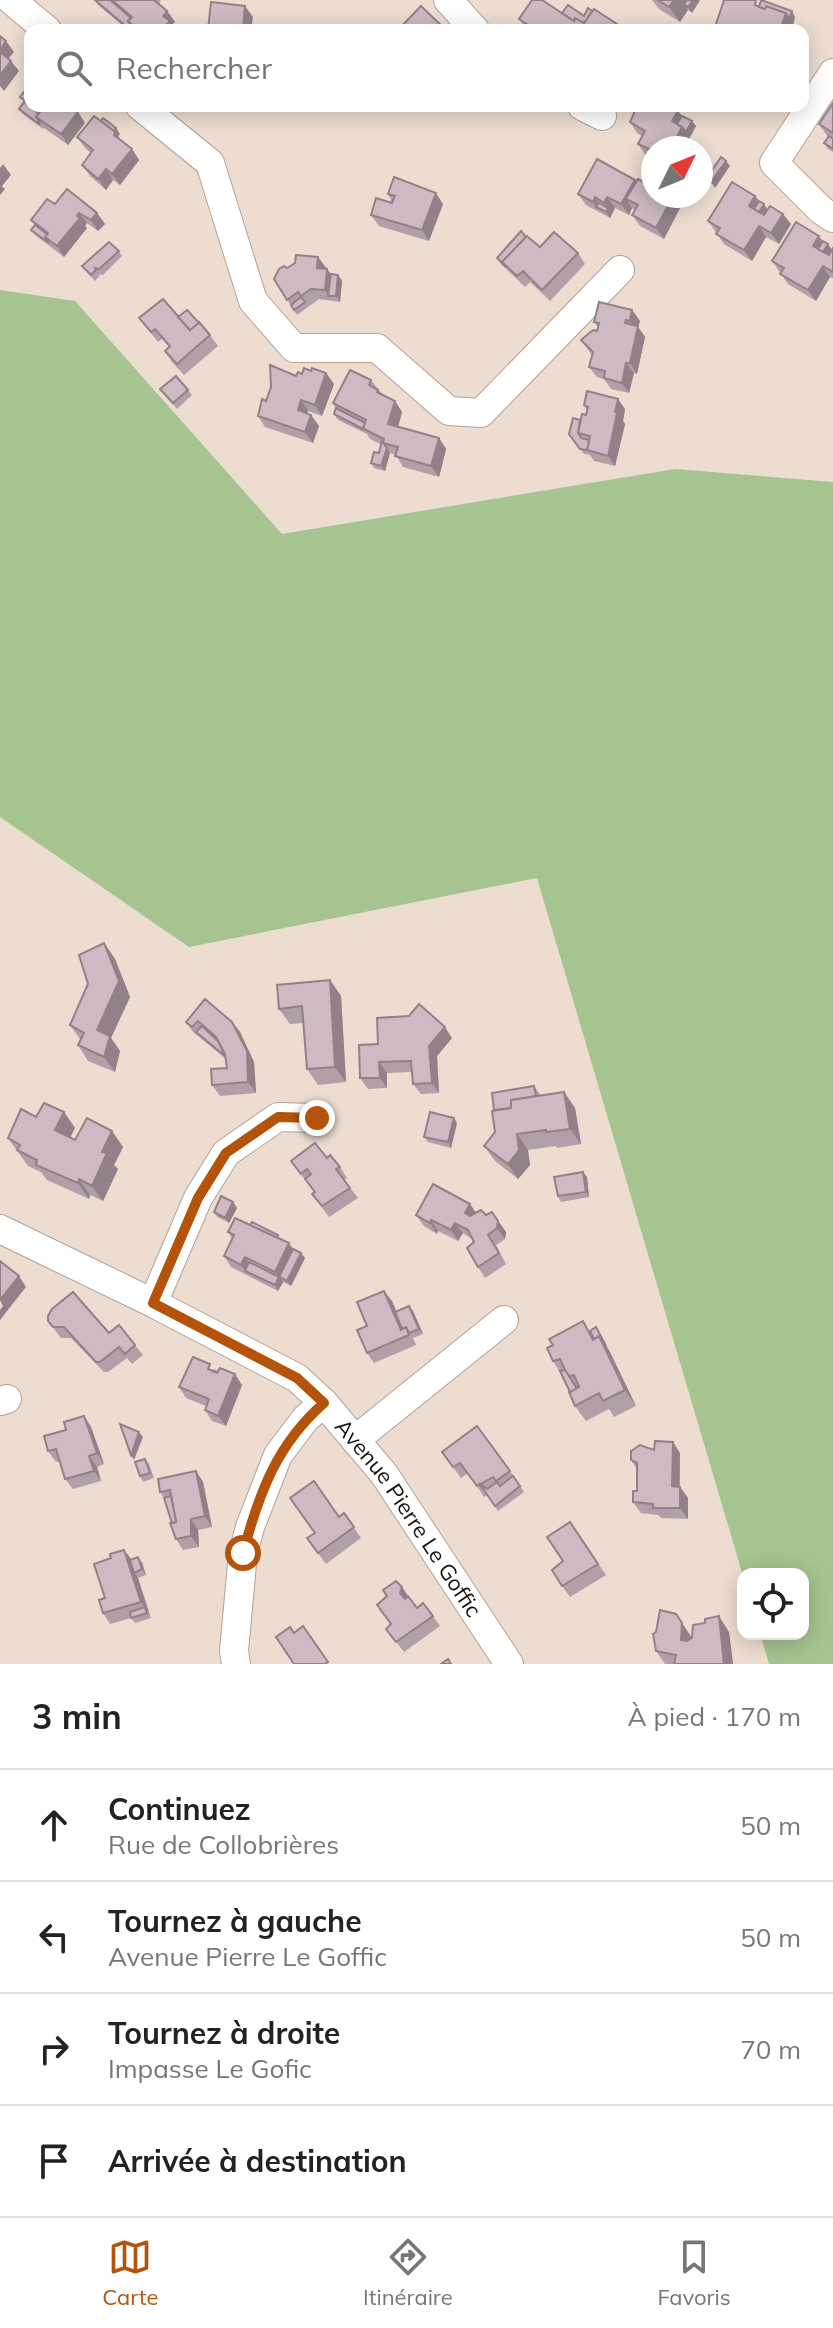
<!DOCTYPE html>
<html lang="fr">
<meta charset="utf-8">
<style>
:root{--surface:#fff;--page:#f2f2f2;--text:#222;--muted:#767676;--line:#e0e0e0;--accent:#b45309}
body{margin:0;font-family:Mulish,sans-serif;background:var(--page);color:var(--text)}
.controls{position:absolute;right:24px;bottom:24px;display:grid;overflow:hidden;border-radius:16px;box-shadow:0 4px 20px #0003}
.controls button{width:72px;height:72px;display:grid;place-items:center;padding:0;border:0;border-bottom:2px solid var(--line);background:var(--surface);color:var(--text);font:40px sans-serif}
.compass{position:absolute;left:641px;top:136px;width:72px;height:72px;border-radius:50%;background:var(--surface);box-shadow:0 4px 20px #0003;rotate:47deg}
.stop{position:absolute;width:24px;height:24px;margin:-18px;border:6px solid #b45309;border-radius:50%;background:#fff}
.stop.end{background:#b45309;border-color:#fff;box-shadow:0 2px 8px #0008}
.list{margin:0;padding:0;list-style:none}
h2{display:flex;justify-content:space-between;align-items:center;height:104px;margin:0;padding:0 32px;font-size:34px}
h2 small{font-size:26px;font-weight:400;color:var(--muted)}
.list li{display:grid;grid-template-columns:52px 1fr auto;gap:24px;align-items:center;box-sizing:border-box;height:112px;padding:0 32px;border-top:2px solid var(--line)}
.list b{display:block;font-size:30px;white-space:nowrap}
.list p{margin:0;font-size:26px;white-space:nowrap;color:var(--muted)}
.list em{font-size:26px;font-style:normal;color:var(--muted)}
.icon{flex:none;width:44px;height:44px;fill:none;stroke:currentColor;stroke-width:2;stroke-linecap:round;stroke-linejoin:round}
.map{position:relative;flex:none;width:833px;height:1664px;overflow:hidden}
.search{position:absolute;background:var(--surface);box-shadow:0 4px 20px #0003;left:24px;right:24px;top:24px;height:88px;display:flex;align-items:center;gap:20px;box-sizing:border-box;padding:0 28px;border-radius:16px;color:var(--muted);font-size:30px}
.sheet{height:552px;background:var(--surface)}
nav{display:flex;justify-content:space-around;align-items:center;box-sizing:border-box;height:112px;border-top:2px solid var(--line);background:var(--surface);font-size:22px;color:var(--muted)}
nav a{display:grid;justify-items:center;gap:4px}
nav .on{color:var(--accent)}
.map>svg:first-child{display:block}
</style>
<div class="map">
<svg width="833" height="1664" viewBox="0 0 833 1664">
<rect width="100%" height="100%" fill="#edddd1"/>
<path fill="#a5c490" d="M0 290 75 301 282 534 675 469 833 482V1664H769L760 1634H803V1574L743 1576 537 878 189 947 0 817Z"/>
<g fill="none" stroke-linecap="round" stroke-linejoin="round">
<defs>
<g id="minor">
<path d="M11 0 47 30"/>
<path d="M448 0 475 30"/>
<path d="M833 73 774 163 821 210 833 218"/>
<path d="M140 106 210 163 253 301 294 348H377L449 411 481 413 620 270"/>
<path d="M582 106 602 116"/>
<path id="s1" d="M0 1229 153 1303 297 1378 324 1403 384 1474 509 1664"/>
<path d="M153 1303 198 1198 226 1153 278 1117 317 1118"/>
<path d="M0 1401 7 1399"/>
<path d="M355 1440 504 1320"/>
<path d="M236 1664 234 1651 243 1553 250 1527 278 1455 306 1418 324 1403"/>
</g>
</defs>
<use href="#minor" stroke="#b1a196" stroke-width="30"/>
<use href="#minor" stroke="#fff" stroke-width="28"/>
</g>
<g fill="#b0a0a7">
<path d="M94 0H161L159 4 167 11 175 22 172 25 176 30H128L98 5Z"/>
<path d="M652 0H700L692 13 688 10 680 22 659 9Z"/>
<path d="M562 13 584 16 621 30H527L519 19Z"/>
<path d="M30 84V106H74L75 108 74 110 85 123 68 145 44 128 43 129 23 114 19 109 24 102 20 97Z"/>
<path d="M833 103V152L828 149 824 143 828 137 819 124Z"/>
<path d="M678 111 682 116 692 121 696 126 684 148H653V158L645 154 638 144 642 136 637 133 630 122Z"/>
<path d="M120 134 118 136 121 140 132 149 139 160 120 185 113 180 106 190 90 176 82 165 91 153 85 148 77 137Z"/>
<path d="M636 182 672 198 680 208 664 239 640 226 632 215 635 211 632 208 629 215 615 208 610 218 586 205 578 194Z"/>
<path d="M388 194 443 204 429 241 379 226 371 215 390 202 391 199Z"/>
<path d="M755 196 768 210 791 224 779 244 766 237 752 261 724 244 708 221Z"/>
<path d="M52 202H57L97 213 105 224 98 231 87 223 85 226 87 228 64 257 35 235 31 230 35 225 31 220Z"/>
<path d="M526 237 540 247 578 253 585 264 550 301 530 282 525 287 501 264 497 258Z"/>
<path d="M823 241 832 250 833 248V278L830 277 816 301 788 284 772 261Z"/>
<path d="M119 251 122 256 103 275 99 274 100 275 95 281 82 266Z"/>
<path d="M318 257 331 274 338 275 342 281 340 302 319 299 297 315 274 279 287 268Z"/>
<path d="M632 310 640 321 638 327 645 337 637 374 634 373 629 393 611 389 604 379 597 377 589 367 592 355 581 340 597 331 598 327 594 322Z"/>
<path d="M178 317 210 335 218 346 184 375 172 362 165 351 169 347 162 339 158 342 139 318Z"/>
<path d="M311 371 326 373 334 384 322 416 308 411 307 414 311 415 319 426 313 443 265 427 258 416 266 401 302 374Z"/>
<path d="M371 380 382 394 395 401 402 412 398 427 439 438 446 449 439 477 403 467 396 455 390 453 385 471 374 468 371 463 379 453 382 445 370 439 367 434 338 420 334 414 336 408 333 403Z"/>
<path d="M160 389 188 390 192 395 177 409Z"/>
<path d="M584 405 625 409 623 421 625 424 615 466 594 461 590 455 584 454 569 434 586 415 587 411Z"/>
<path d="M104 943 115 959 130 997 111 1038 120 1051 115 1072 88 1061 78 1045 80 1039 70 1025Z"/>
<path d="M330 980 341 996 346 1082 318 1085 307 1069 303 1023 290 1024 279 1009Z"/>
<path d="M186 1022H232L240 1032 254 1062 256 1093 220 1096 212 1085 227 1068 226 1059 193 1032Z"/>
<path d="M452 1038 437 1056 439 1093 421 1094 413 1084 412 1072 387 1073V1088L368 1089 360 1078 359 1045Z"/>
<path d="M534 1086 541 1096 564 1092 575 1108 581 1144 557 1148 556 1146 528 1150 530 1165 518 1179 495 1161 484 1146 495 1132 494 1110Z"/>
<path d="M36 1117 75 1128 70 1137 75 1140 112 1131 123 1147 114 1165 118 1169 103 1201 90 1195 89 1199 47 1180 41 1172 28 1166 8 1138Z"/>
<path d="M457 1123 451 1148 428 1142 424 1137Z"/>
<path d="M327 1158 340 1167 347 1178 344 1180 358 1198 329 1217 312 1194 314 1192 291 1161Z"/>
<path d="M587 1177 589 1197 561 1202 558 1196Z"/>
<path d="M233 1202 237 1208 229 1223 217 1217 214 1212Z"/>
<path d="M476 1213 486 1215 506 1232 505 1239 496 1245 506 1264 485 1278 478 1267 472 1239 463 1233 458 1241 438 1231 437 1234 424 1226 416 1215Z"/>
<path d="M250 1225 278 1235 281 1240 301 1253 305 1258 291 1286 283 1282 278 1291 231 1267 224 1256 232 1238 228 1232Z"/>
<path d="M392 1301 396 1312 413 1311 423 1334 413 1338 416 1345 374 1363 367 1353V1326Z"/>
<path d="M48 1321 109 1333 135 1345 143 1355 132 1364 127 1358 108 1372H104L71 1338H61Z"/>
<path d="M590 1331 600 1333 636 1406 614 1417 609 1409 586 1421 575 1406 570 1392 560 1372 553 1361Z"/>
<path d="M214 1369 242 1385 226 1426 212 1421 205 1410 206 1406 186 1398 179 1387Z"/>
<path d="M84 1416 91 1427 104 1464 97 1467 101 1481 73 1489 65 1479 60 1461 56 1462 48 1451 66 1430Z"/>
<path d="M654 1450 680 1453V1487L688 1498V1519L661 1518 658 1515 641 1513 633 1502 637 1491V1469L631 1460Z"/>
<path d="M442 1452 510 1471 524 1492 498 1511 487 1495 484 1497 468 1473 461 1478Z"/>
<path d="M145 1459 149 1464 154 1478 143 1482 140 1476Z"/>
<path d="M196 1471 203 1482 212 1527 198 1530 199 1547 183 1550 176 1539 172 1523 164 1498 160 1492Z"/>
<path d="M344 1513 361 1538 326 1564 307 1538Z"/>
<path d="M570 1522 606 1575 570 1597 562 1586 563 1561Z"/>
<path d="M124 1550 131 1560 138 1557 142 1563 146 1575 138 1578 151 1618 135 1623 131 1618 110 1624 103 1613 111 1558Z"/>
<path d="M402 1587 417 1608 423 1603 440 1626 404 1652 386 1629 391 1625Z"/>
<path d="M729 1632 733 1664H665L656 1651 692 1637Z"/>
</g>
<g fill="#908288">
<path d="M674 0H700L692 13 688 7 684 5 688 10 680 22 669 7Z"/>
<path d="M245 6 253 17 251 30H243Z"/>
<path d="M167 11 175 22 172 25 176 30H162L163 16Z"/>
<path d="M792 11 795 17 792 30H780L786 13Z"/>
<path d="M6 41 14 52 6 62 0 53V50Z"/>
<path d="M11 61 19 71 4 91 0 86V75Z"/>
<path d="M678 111 686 121H692L696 126 684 148H671L672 121Z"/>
<path d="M78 112 85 123 68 145 61 134Z"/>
<path d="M116 128 120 134 118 136 123 143 122 145 113 132Z"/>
<path d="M132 149 139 160 120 185 112 174Z"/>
<path d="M726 161 730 166 715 188 711 182Z"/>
<path d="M3 164 11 175 2 186 5 189 0 195V168Z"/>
<path d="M106 169 113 180 106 190 98 179Z"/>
<path d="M635 180 642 190 626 199 632 208 629 215 621 204Z"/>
<path d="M436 193 443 204 429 241 422 230Z"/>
<path d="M755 196 763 207 758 214 749 206Z"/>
<path d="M595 197 602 208 596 207 593 202Z"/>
<path d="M607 197 615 208 610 218 606 212 608 208 604 203Z"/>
<path d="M672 198 680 208 664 239 656 228Z"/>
<path d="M764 204 768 210 762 220 758 215Z"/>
<path d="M79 213 87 223 85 226 87 228 64 257 57 246Z"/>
<path d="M97 213 105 224 98 231 91 220Z"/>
<path d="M783 214 791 224 779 244 771 233Z"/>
<path d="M759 226 766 237 752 261 744 250Z"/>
<path d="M819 236 827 247 828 244 832 250 826 260 813 246Z"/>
<path d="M318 257 326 268 325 278 317 268Z"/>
<path d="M823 266 830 277 816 301 808 290Z"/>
<path d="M327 269 334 280 328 296 325 290Z"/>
<path d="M338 275 342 281 340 302 336 296Z"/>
<path d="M632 310 640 321 638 327 645 337 637 374 630 363 637 331 630 321Z"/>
<path d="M626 363 634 373 629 393 622 383Z"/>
<path d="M326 373 334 384 322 416 315 405Z"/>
<path d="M618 399 625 409 623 421 625 424 615 466 608 456Z"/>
<path d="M301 400 308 411 305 421 298 410Z"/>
<path d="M395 401 402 412 396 435 388 424Z"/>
<path d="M311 415 319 426 313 443 305 432Z"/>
<path d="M439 438 446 449 439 477 431 466Z"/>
<path d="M387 448 390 453 385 471 381 466Z"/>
<path d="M104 943 115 959 130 997 111 1038 120 1051 115 1072 104 1057 97 1030Z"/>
<path d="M330 980 341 996 346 1082 335 1067Z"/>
<path d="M232 1022 240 1032 254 1062 256 1093 248 1082Z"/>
<path d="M445 1027 452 1038 437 1056 439 1093 432 1083 429 1046Z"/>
<path d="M379 1062 387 1073V1088L380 1078Z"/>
<path d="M564 1092 575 1108 581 1144 570 1129Z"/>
<path d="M64 1112 75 1128 66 1146 55 1130Z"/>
<path d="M454 1118 457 1123 451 1148 448 1142Z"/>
<path d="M112 1131 123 1147 114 1165 118 1169 103 1201 92 1186 102 1152Z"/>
<path d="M517 1134 528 1150 530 1165 518 1179 508 1164Z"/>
<path d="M583 1172 587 1177 589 1197 586 1192Z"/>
<path d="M79 1179 90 1195 89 1199 78 1183Z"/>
<path d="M233 1202 237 1208 229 1223 225 1218Z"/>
<path d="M470 1204 477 1214 473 1224 465 1213Z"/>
<path d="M492 1212 506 1232 505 1239 497 1228Z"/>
<path d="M431 1220 438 1231 437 1234 430 1223Z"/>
<path d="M455 1223 463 1233 458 1241 451 1230Z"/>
<path d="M289 1243 296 1254 279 1277 275 1272Z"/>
<path d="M301 1253 305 1258 291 1286 287 1281Z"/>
<path d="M245 1257 253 1268 245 1271 249 1276 241 1265Z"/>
<path d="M19 1276 26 1287 0 1320V1310L3 1306 0 1300Z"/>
<path d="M279 1277 283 1282 278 1291 275 1285Z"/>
<path d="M384 1291 392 1301 406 1334 401 1330Z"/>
<path d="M409 1306 413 1311 423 1334 419 1329Z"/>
<path d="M596 1327 610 1352 636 1406 625 1390 599 1336Z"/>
<path d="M235 1374 242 1385 226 1426 218 1416Z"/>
<path d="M84 1416 91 1427 104 1464 97 1453Z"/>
<path d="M139 1432 143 1437 134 1460 131 1455Z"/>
<path d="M673 1442 680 1453 679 1497 672 1486Z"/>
<path d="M89 1456 97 1467 101 1481 94 1471Z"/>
<path d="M196 1471 203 1482 212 1527 205 1516Z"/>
<path d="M680 1487 688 1498V1519L680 1508Z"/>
<path d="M191 1519 198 1530 199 1547 191 1536Z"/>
<path d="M124 1550 132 1560 134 1573 138 1578 149 1613 141 1602Z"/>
<path d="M138 1557 142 1563 146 1575 142 1569Z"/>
<path d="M402 1587 409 1598 407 1604 400 1593Z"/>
<path d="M719 1616 729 1632 733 1664H724Z"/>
<path d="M682 1623 693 1639 692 1656 681 1640Z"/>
</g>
<g fill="#cdbac2" stroke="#908288" stroke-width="2">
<path d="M95 0H110L131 18 128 21 132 27 129 29Z"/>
<path d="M112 0H154L167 11 163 16 170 21 162 30H138L128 21 132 17Z"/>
<path d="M532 0H542L574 21 575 18 584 23 594 9 617 24 613 30H536L519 19Z"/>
<path d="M658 0H674L669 7Z"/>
<path d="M687 0H693L688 7 684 5Z"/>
<path d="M724 0H756L755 5 765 9 766 6 786 13 780 30H714Z"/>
<path d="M761 0 792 11 789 19 786 13 766 6 765 9 759 7Z"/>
<path d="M211 2 245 6 243 30H208Z"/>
<path d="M568 5 584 16 588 8 592 11 584 23 575 18 574 21 562 13Z"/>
<path d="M421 6 446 30H398Z"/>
<path d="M0 36 6 41 0 50Z"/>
<path d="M0 52 11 61 0 75Z"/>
<path d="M30 84V104L20 97Z"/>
<path d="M24 102 39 114 36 117 40 123 39 124 19 109Z"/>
<path d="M833 103V133L819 124Z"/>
<path d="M32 106H69L78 112 61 134 36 117 40 112Z"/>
<path d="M637 106H668L678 111 672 121 682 127 671 148H653V151L638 144 645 131 630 122Z"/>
<path d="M94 116 116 132 114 135 132 149 112 174 106 169 98 179 82 165 93 150 77 137Z"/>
<path d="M682 116 692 121 686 132 682 127 677 124Z"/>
<path d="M103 118 116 128 114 131 101 121Z"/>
<path d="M829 136 833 139V149L824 143Z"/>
<path d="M721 157 726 161 711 182 706 179Z"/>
<path d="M597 159 635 180 621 204 607 197 604 203 595 197 593 202 578 194Z"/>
<path d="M394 177 436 193 422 230 371 215 376 198 392 203 395 196 388 194Z"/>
<path d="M638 179 653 187V196H670L672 198 656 228 632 215 638 205 626 199Z"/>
<path d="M732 182 755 196 749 206 764 215 770 206 783 214 771 233 759 226 744 250 716 234 720 228 708 221Z"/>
<path d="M67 189 97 213 91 220 79 213 77 216 80 218 57 246 45 237 48 233 31 220 47 199 55 204Z"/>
<path d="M759 201 764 204 759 212 754 209Z"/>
<path d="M599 203 608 208 606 212 596 207Z"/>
<path d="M796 222 819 236 813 246 829 255 833 248V272L823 266 808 290 780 274 784 268 772 261Z"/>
<path d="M35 225 47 234 45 237 49 243 31 230Z"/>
<path d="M521 231 526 237 502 262 506 267 497 258Z"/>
<path d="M554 232 578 253 542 290 523 271 517 276 502 262 527 236 540 247Z"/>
<path d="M823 241 828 244 823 252 818 249Z"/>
<path d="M109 242 119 251 99 269 95 268 96 270 91 275 82 266Z"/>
<path d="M296 255 318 257 317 268 327 269 325 290 311 289 301 296 298 292 287 300 274 279 279 269 284 266 287 268 295 263Z"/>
<path d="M331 274 338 275 336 296H328Z"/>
<path d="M301 297 305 302 294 310 291 305Z"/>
<path d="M163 299 190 330 199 322 210 335 177 364 165 351 170 346 155 329 151 332 139 318Z"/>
<path d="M599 302 632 310 630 321 626 320 625 323 638 326 630 363H626L622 383 604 378 605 371 589 367 593 352 581 340 593 330 597 331 599 323 594 322Z"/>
<path d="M187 310 199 323 190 330 178 317Z"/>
<path d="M270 365 296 376 298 372 302 374 304 368 311 371 312 368 326 373 315 405 301 400 298 410 311 415 305 432 258 416 262 399 266 401 271 387Z"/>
<path d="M350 370 371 380 369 385 378 390 377 392 395 401 388 424 439 438 431 466 395 456 398 447 383 443 384 439 362 428 366 420 333 403Z"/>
<path d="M176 376 188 390 173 403 160 389Z"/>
<path d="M587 391 618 399 615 412 617 413 608 456 587 450 590 436 578 433 582 414 586 415 588 407 584 405Z"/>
<path d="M336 408 365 423 363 429 334 414Z"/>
<path d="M573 418 580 420 578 433 581 438 589 440 587 450 580 449 569 434Z"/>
<path d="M382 441 387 448 381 466 371 463 374 452 379 453Z"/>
<path d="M104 943 119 981 97 1030 110 1036 104 1057 78 1045 84 1033 70 1025 88 984 79 955Z"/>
<path d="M330 980 335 1067 307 1069 302 1006 279 1009 277 985Z"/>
<path d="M205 999 232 1022 247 1051 248 1082 212 1085 211 1069 227 1068 225 1054 216 1037 198 1021 192 1027 186 1022Z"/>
<path d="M419 1004 445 1027 429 1046 432 1083 413 1084 411 1061 379 1062 380 1078H360L359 1045 378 1044 377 1018 409 1016Z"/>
<path d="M202 1026 218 1041 225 1056 196 1032Z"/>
<path d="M534 1086 536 1096 511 1100V1108L494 1110 492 1093Z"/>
<path d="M564 1092 570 1129 546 1132V1130L517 1134 519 1150 508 1164 484 1146 495 1132 492 1111 511 1108V1100Z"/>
<path d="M44 1103 64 1112 55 1130 75 1140 87 1118 112 1131 102 1152 107 1153 92 1186 79 1179 78 1183 36 1165 37 1160 17 1150 20 1145 8 1138 21 1109 36 1117Z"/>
<path d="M430 1112 454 1118 448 1142 424 1137Z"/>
<path d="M315 1143 327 1158 330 1155 340 1167 336 1169 350 1188 322 1206 312 1194 315 1192 305 1179 311 1174 307 1169 301 1174 291 1161Z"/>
<path d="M583 1172 586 1192 558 1196 554 1177Z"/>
<path d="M433 1184 470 1204 465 1213 470 1216 481 1210 486 1215 492 1212 498 1221 497 1228 488 1235 499 1253 478 1267 467 1248 474 1242 468 1230 455 1223 451 1230 431 1220 430 1223 416 1215Z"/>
<path d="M221 1196 233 1202 225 1218 214 1212Z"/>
<path d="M235 1218 289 1243 275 1272 245 1257 241 1265 224 1256 234 1235 228 1232Z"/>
<path d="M252 1222 278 1235 276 1237 250 1225Z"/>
<path d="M293 1249 301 1253 287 1281 279 1277Z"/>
<path d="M0 1261 19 1276 0 1300Z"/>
<path d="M249 1262 279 1277 275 1285 245 1271Z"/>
<path d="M384 1291 401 1330 406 1327 409 1335 367 1353 357 1330 367 1326 357 1302Z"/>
<path d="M73 1292 109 1333 119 1325 135 1345 125 1354 119 1347 100 1362H96L64 1327H53L48 1321V1316L52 1309Z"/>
<path d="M409 1306 419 1329 409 1333 406 1327 402 1329 395 1312Z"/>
<path d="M583 1321 593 1340 599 1336 625 1390 603 1401 599 1393 575 1406 569 1392 579 1387 574 1375 568 1377 560 1359 553 1361 547 1348 553 1345 549 1339Z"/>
<path d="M596 1327 606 1346 599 1336 594 1339 590 1331Z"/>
<path d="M193 1357 210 1364 208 1369 217 1373 220 1368 235 1374 218 1416 205 1410 209 1399 179 1387Z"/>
<path d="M565 1370 576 1387 579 1386V1387L570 1392 560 1371Z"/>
<path d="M84 1416 97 1453 89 1456 94 1471 65 1479 56 1449 48 1451 44 1436 66 1430 64 1422Z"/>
<path d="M120 1424 139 1432 131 1455Z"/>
<path d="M477 1426 510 1471 496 1481 493 1477 477 1486 460 1463 453 1467 442 1452Z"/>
<path d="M655 1441 673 1442 672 1486 680 1487V1508H653V1504L633 1502V1491H637V1463L631 1460V1451L640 1445 654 1450Z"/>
<path d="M145 1459 150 1473 140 1476 135 1462Z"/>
<path d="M196 1471 205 1516 191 1519V1536L176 1539 170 1523 176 1522 170 1490 160 1492 158 1479Z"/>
<path d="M513 1476 520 1486 495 1506 479 1483 487 1489 497 1482 500 1486Z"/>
<path d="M314 1481 339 1517 344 1513 354 1527 318 1553 307 1538 315 1533 290 1498Z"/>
<path d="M171 1496 176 1522 172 1523 164 1498Z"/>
<path d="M570 1522 598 1564 562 1586 552 1570 563 1561 547 1537Z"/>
<path d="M124 1550 141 1602 103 1613 99 1600 105 1598 94 1564 111 1558 110 1554Z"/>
<path d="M138 1557 142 1569 134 1573 130 1560Z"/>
<path d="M396 1581 402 1587 400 1593 405 1599 408 1596 417 1608 423 1603 433 1616 396 1642 386 1629 391 1624 377 1605 387 1596 383 1590Z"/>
<path d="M145 1607 147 1613 131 1618 130 1612Z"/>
<path d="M660 1610 676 1614 682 1623 681 1640 687 1641 692 1638 693 1625 705 1623V1619L719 1616 724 1664H674L676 1655 656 1651 653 1634 656 1632Z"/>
<path d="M303 1626 328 1662 325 1664H294L276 1637 290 1627 294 1633Z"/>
<path d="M448 1659 451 1664H441Z"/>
</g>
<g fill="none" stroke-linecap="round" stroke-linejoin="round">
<path stroke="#b45309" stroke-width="10" d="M243 1553C259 1493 277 1444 324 1403L297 1378 153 1303 198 1198 226 1153 278 1117 317 1118"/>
</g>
<g text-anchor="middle" stroke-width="8" stroke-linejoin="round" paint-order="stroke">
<g font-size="22" fill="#16110d" stroke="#edddd1">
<text dy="8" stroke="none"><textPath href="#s1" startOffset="512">Avenue Pierre Le Goffic</textPath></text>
</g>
</g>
</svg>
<div class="controls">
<button><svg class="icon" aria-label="locate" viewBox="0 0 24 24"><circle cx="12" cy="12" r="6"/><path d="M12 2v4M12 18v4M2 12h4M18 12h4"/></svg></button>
</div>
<svg class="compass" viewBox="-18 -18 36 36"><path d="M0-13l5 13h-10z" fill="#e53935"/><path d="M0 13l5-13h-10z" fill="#767676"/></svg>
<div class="stop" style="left:243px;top:1553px"></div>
<div class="stop end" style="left:317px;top:1118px"></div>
<div class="search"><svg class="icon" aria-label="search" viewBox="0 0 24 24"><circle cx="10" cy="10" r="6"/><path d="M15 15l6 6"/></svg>Rechercher</div>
</div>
<section class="sheet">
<h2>3 min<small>À pied · 170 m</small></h2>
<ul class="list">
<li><svg class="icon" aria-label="ahead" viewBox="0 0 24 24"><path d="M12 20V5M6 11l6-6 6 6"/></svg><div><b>Continuez</b><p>Rue de Collobrières</p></div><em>50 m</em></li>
<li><svg class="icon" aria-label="left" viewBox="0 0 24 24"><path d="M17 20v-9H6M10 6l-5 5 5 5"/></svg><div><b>Tournez à gauche</b><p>Avenue Pierre Le Goffic</p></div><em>50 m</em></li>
<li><svg class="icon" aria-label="right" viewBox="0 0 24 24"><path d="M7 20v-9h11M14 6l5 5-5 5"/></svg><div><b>Tournez à droite</b><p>Impasse Le Gofic</p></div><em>70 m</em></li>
<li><svg class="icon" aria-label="arrive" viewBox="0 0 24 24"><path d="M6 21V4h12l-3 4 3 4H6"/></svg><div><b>Arrivée à destination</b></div></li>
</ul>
</section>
<nav>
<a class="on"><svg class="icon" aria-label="map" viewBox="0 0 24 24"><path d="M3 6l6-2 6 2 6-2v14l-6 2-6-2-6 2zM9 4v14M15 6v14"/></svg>Carte</a>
<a><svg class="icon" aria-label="directions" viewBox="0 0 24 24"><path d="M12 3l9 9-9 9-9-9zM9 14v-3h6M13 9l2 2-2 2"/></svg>Itinéraire</a>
<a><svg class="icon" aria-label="saved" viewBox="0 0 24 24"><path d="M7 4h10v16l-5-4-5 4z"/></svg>Favoris</a>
</nav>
